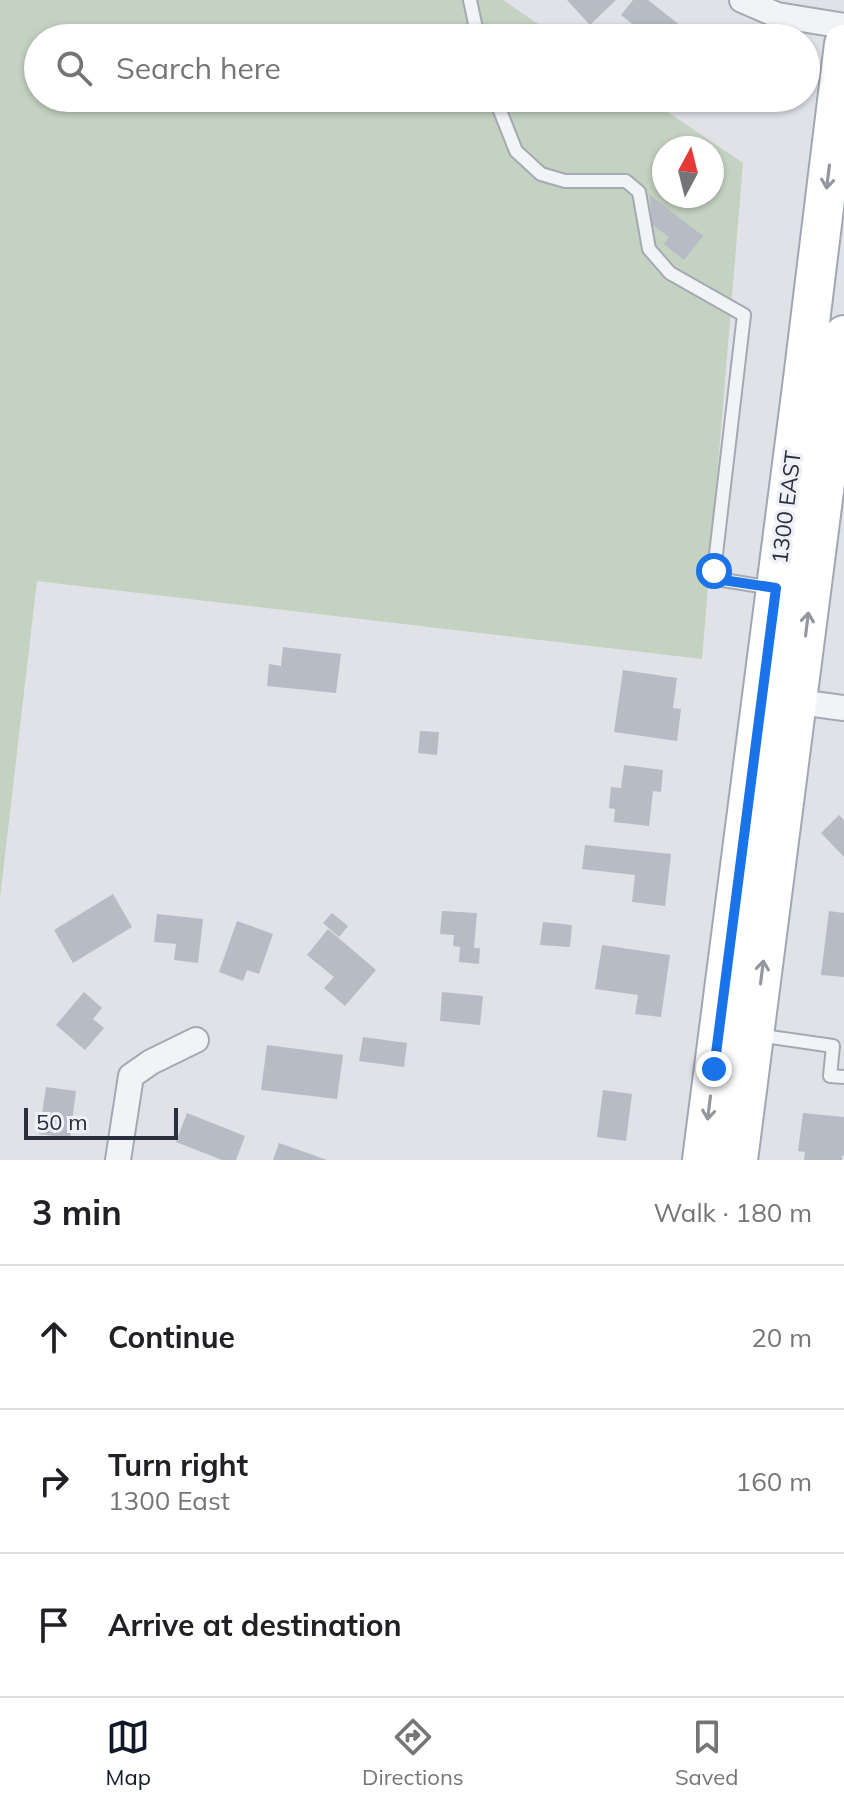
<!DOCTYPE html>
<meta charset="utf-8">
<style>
:root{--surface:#fff;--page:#f2f2f2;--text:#202124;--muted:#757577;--line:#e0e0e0;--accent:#111827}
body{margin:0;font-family:Mulish,sans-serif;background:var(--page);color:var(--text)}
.compass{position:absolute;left:652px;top:136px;width:72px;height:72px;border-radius:50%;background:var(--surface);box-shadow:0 2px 6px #0004;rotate:7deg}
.scale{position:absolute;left:24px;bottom:20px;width:154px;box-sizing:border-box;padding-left:8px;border:4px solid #292f3f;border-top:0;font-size:22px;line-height:28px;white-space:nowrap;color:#292f3f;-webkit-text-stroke:6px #eff1f6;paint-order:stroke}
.stop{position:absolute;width:24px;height:24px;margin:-18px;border:6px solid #1a73e8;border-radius:50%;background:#fff}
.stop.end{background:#1a73e8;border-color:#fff;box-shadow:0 2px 8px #0008}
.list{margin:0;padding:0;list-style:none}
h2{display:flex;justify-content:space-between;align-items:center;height:104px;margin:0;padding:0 32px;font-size:34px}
h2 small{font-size:26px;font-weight:400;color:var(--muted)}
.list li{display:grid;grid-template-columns:52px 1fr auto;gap:24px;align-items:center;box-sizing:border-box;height:144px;padding:0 32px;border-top:2px solid var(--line)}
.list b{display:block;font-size:30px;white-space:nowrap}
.list p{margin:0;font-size:26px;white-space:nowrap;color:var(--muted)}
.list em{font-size:26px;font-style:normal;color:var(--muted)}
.icon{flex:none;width:44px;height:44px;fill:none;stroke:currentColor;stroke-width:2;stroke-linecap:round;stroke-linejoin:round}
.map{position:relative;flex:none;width:844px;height:1160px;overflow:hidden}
.search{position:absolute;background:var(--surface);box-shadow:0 2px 6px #0004;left:24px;right:24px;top:24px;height:88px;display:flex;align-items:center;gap:20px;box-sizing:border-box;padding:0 28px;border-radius:44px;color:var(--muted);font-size:30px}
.sheet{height:536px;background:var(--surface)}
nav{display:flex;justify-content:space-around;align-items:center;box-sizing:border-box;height:112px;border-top:2px solid var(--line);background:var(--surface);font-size:22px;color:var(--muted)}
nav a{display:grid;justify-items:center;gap:4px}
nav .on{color:var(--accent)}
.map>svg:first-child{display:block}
</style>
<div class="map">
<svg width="844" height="1160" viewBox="0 0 844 1160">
<rect width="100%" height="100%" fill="#e0e2e8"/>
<path fill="#c4d2c1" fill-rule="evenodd" d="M0 0H503L559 38H38V98H647L743 163 702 659 37 581 0 898ZM664 148H712V196H664Z"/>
<g fill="#b7bbc5">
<path d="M567 0H616L590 25Z"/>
<path d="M633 0H648L686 30 680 38H650L621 15Z"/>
<path d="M650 195 703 236 684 260 664 244 669 237 651 224Z"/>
<path d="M283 647 341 654 336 693 267 686 269 664 281 666Z"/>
<path d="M623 670 677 678 673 708 681 709 677 741 614 732Z"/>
<path d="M420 731 439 732 437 755 418 753Z"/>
<path d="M624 765 663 770 661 792 653 791 649 826 614 822 615 809 609 808 611 787 621 788Z"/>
<path d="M839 815 844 820V857L821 833Z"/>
<path d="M585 845 671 854 665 906 632 902 635 875 582 869Z"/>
<path d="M113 894 132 927 73 963 54 930Z"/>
<path d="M442 911 477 913 474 948H480L479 964 459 962 460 947 453 946 454 935 440 934Z"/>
<path d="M829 911 844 913V977L821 975Z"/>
<path d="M332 913 348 926 339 937 323 923Z"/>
<path d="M157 914 203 919 198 963 174 960 176 944 154 942Z"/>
<path d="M237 921 273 934 259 974 247 970 243 981 219 972Z"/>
<path d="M543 922 572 925 570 947 540 945Z"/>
<path d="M328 929 376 970 345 1006 324 988 334 977 307 955Z"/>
<path d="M602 945 670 955 661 1017 635 1014 638 995 595 989Z"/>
<path d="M84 992 102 1008 93 1019 104 1028 85 1050 56 1025Z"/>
<path d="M442 992 483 996 480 1025 440 1021Z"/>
<path d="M363 1037 407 1043 404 1067 359 1061Z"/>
<path d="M267 1045 343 1055 337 1099 261 1090Z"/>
<path d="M46 1087 76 1091 70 1138 39 1134Z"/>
<path d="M603 1090 632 1094 626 1141 597 1137Z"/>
<path d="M187 1113 245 1136 236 1160H222L176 1142Z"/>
<path d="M803 1113 844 1117V1156L842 1155V1160H804L805 1152 798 1151Z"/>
<path d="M279 1143 327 1160H273Z"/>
</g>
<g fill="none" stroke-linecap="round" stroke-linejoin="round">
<defs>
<g id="service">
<path d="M470 0 478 38"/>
<path d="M495 98 516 151 541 174 565 181H626L639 192 649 249 670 273 744 315 714 571 723 580 773 588"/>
<path d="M757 1035 833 1046 830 1076 844 1077"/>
</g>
<g id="minor">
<path d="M742 0 777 15 844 26"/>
<path d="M784 700 844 708"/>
<path d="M118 1160 131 1076 151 1062 196 1040"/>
</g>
<g id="primary">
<path d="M702 1160 803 379 844 44"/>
<path d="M738 1160 844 335"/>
</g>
</defs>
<use href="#service" stroke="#a5a9b2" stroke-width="16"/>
<use href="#minor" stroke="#a5a9b2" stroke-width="28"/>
<use href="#primary" stroke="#a0a6b3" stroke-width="42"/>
<use href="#service" stroke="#f2f3f7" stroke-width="12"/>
<use href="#minor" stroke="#f2f3f7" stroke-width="24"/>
<use href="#primary" stroke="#fff" stroke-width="38"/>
</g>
<defs><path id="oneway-shaft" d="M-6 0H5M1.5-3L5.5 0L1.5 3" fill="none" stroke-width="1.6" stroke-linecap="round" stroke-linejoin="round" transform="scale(2)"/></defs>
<g stroke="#94979f">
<use href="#oneway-shaft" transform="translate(828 177) rotate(97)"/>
<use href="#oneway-shaft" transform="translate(807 624) rotate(-83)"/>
<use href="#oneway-shaft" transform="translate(762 972) rotate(-83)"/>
<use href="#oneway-shaft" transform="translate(709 1108) rotate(97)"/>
</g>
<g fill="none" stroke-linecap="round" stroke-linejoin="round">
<path stroke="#1a73e8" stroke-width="10" d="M714 1069 776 588 723 580 714 571"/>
</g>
<g text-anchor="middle" stroke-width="7" stroke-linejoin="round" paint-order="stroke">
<g font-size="22" fill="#292f3f" stroke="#eff1f6">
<text transform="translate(786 507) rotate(-83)" y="8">1300 EAST</text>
</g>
</g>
</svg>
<svg class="compass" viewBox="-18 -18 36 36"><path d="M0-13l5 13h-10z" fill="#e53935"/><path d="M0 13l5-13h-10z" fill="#757577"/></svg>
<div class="scale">50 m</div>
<div class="stop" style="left:714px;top:571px"></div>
<div class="stop end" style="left:714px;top:1069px"></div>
<div class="search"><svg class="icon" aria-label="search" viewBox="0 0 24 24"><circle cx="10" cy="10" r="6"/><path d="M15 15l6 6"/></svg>Search here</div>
</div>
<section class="sheet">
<h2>3 min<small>Walk · 180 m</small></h2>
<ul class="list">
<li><svg class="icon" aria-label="ahead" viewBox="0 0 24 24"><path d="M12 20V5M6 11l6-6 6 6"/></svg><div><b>Continue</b></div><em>20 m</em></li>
<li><svg class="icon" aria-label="right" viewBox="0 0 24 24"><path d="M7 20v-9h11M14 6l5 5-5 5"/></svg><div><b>Turn right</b><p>1300 East</p></div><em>160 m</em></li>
<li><svg class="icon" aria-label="arrive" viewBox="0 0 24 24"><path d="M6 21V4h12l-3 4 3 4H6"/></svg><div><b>Arrive at destination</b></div></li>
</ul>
</section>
<nav>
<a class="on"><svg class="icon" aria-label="map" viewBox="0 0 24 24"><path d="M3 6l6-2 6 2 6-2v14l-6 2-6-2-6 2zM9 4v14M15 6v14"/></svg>Map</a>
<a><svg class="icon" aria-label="directions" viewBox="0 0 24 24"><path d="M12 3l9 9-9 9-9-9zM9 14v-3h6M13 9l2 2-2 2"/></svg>Directions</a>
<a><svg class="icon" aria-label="saved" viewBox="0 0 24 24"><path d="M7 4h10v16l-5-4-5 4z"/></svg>Saved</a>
</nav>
